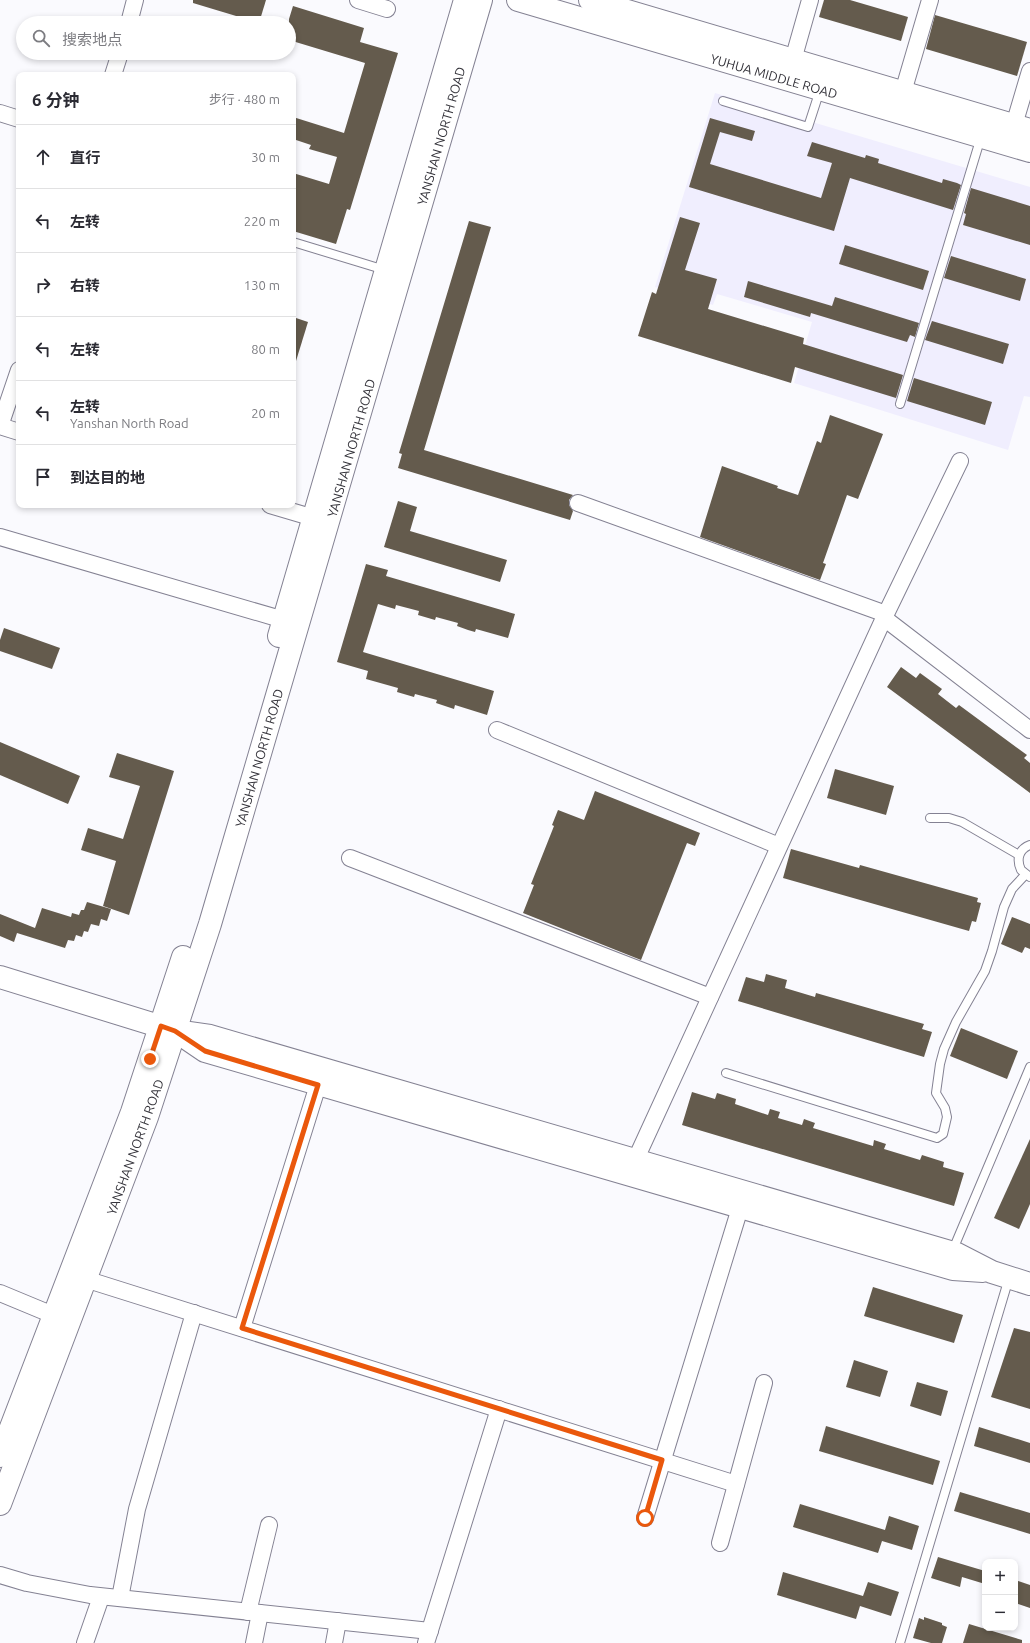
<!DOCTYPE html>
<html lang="zh">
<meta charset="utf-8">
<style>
:root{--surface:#fff;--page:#f7f7f7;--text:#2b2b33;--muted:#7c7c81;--line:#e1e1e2}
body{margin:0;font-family:Ubuntu,"Noto Sans SC",sans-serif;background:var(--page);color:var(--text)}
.controls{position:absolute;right:12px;bottom:12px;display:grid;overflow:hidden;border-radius:8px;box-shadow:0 2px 6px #0003}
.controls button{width:36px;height:36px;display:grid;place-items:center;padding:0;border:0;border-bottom:1px solid var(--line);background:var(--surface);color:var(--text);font:20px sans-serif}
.stop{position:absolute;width:12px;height:12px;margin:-9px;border:3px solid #ea580c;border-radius:50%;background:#fff}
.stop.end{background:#ea580c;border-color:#fff;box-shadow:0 1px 4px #0008}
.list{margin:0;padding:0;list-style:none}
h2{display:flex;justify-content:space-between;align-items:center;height:52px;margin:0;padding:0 16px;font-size:17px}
h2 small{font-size:13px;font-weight:400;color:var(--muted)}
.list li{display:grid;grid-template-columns:26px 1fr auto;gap:12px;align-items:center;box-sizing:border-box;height:64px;padding:0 16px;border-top:1px solid var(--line)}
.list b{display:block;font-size:15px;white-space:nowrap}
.list p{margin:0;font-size:13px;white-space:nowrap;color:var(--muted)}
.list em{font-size:13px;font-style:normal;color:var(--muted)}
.icon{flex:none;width:22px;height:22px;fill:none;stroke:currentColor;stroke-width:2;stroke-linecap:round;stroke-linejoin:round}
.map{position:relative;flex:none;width:1030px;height:1643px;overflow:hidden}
.search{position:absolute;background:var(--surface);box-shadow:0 2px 6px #0003;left:16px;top:16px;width:280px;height:44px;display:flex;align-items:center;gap:10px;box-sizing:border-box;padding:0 14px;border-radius:22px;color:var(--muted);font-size:15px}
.panel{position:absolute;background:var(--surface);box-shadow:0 2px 6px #0003;left:16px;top:72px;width:280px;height:436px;border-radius:8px}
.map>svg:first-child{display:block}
</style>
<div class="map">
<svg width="1030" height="1643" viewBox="0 0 1030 1643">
<rect width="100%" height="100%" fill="#fafafe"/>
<path fill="#f0eefe" d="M715 93 1030 187V397L1024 396 1008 450 794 383 812 322 717 294 713 305 655 287Z"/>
<g fill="#645b4d">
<path d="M193 0H266L259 23 193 3Z"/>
<path d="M824 0H850L908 17 901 41 819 17Z"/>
<path d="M293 6 364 28 360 42 398 53 350 210 347 209 336 244 293 231V173L329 184 337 157 309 149 311 145 293 139V117L344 133 365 63 289 40V19Z"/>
<path d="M935 15 1027 42 1017 76 926 49Z"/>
<path d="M710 118 755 131 752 141 720 132 710 164 821 198 832 163 807 156 812 142 865 158 866 155 879 159 878 163 942 183 943 179 957 183 961 185 953 210 850 178 834 231 689 187Z"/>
<path d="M971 188 1030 206V245L963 225 966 214 964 213Z"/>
<path d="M680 217 700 223 685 270 717 279 708 309 804 338 803 344 903 375 896 398 795 367 791 383 638 336 652 292 656 294Z"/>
<path d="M469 221 491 227 424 450 573 495 569 500V505L573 511 570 520 398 468 402 454 399 453Z"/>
<path d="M845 245 929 271 923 290 839 264Z"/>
<path d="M951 256 1026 279 1020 301 944 278Z"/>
<path d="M748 281 832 306 835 297 919 323 915 337 910 335 907 342 811 313 810 317 744 297Z"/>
<path d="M293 317 308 322 296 361H293Z"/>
<path d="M932 321 1009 344 1003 364 925 340Z"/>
<path d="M914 378 992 402 985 425 907 401Z"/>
<path d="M830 415 883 434 858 499 847 495 823 563 826 564 820 580 700 537 722 466 778 486 777 488 798 495 817 441 821 443Z"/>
<path d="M398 501 417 507 410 531 507 560 500 582 384 547Z"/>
<path d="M366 564 388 570 386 576 515 614 508 638 476 629 475 632 468 630 457 626 458 623 436 617 435 620 418 615 419 611 396 605 395 609 378 604 363 652 494 691 487 715 455 705 454 709 436 703 437 700 415 694 414 697 397 692 398 688 366 679 368 671 337 662Z"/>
<path d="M4 628 60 648 52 669 0 651V640Z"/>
<path d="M901 667 916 678 920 673 942 689 938 694 956 708 959 705 1027 755 1024 758 1030 763V793L887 687Z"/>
<path d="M0 742 80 776 68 804 0 775Z"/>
<path d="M117 753 174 771 129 915 103 906 116 861 81 850 88 828 123 839 140 786 109 777Z"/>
<path d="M835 769 894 786 886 815 827 798Z"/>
<path d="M595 791 700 833 695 846 687 843 641 960 523 913 534 885 531 884 554 826 552 825 558 810 584 820Z"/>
<path d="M791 849 859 868 860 865 978 898 977 902 981 903 976 922 972 921 969 931 783 878Z"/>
<path d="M87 902 111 909 107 921 101 919 99 926 91 924 88 932 84 931 82 937 76 935 74 941 68 940 65 948 17 933 14 942 0 936V914L35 928 42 908 71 917 72 913 79 915 81 910H84Z"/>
<path d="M1012 917 1030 924V949L1025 947 1022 953 1001 944Z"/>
<path d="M766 974 787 980 785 988 815 997 816 993 924 1024 922 1029 932 1032 924 1057 738 1001 746 977 764 982Z"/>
<path d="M961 1028 1018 1051 1007 1079 950 1056Z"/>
<path d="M692 1092 715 1099 717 1093 736 1099 735 1104 768 1115 770 1109 780 1112 778 1118 802 1125 804 1119 815 1123 813 1128 873 1146 874 1140 886 1144 884 1149 920 1160 922 1155 944 1162 943 1167 964 1173 954 1206 682 1125Z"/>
<path d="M1030 1139V1204L1019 1229 994 1218Z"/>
<path d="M873 1287 963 1315 954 1343 864 1316Z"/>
<path d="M1014 1328 1030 1332V1409L991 1397Z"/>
<path d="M854 1360 888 1371 880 1397 846 1387Z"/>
<path d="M917 1382 948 1391 941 1416 910 1406Z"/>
<path d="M826 1426 940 1461 933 1485 819 1451Z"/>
<path d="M979 1427 1030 1443V1463L974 1446Z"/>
<path d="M960 1492 1030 1513V1534L954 1511Z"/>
<path d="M800 1504 885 1530 889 1516 919 1526 912 1550 882 1541 878 1553 793 1527Z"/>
<path d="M938 1557 985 1571V1584L962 1577 960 1587 931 1578Z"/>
<path d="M783 1572 863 1596 868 1582 899 1592 891 1616 860 1606 856 1619 777 1595Z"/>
<path d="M1015 1580 1030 1585V1608L1015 1603Z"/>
<path d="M924 1617 942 1623V1625L947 1627 942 1643H931L913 1638 919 1618 924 1620Z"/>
<path d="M969 1624 1022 1640V1643H963Z"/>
</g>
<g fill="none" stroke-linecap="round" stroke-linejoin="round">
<defs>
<g id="service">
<path d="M723 101 808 127 820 90"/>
<path d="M293 242 385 270"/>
<path d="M900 404 981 137"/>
<path d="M930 818H949L962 822 1019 855"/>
<path d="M1030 877 1021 870C1016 859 1019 849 1030 845"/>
<path d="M726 1073 937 1138 943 1134 947 1117 945 1108 936 1093 940 1064 944 1049 956 1022 985 971 992 951 1004 907 1012 889 1025 875"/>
<path d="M952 1252 1030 1067"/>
<path d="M900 1643 1009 1278"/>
</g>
<g id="minor">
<path d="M358 0 387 9"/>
<path d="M129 23 135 0"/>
<path d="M793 60 810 0"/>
<path d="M113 75 120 53"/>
<path d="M903 92 930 0"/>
<path d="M0 113 19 119"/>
<path d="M1014 125 1030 71"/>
<path d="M0 426 19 370"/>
<path d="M0 426 19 432"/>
<path d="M578 503 886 614"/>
<path d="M270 505 314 518"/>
<path d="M0 537 284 620"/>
<path d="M884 618 1030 730"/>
<path d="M497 730 779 846"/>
<path d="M350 858 710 997"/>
<path d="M635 1161 884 618 960 461"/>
<path d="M85 1279 736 1484"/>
<path d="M0 1293 53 1315"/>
<path d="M242 1328 318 1085"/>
<path d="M645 1518 740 1208"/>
<path d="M720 1543 764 1383"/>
<path d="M0 1575 27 1583 90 1595 430 1631"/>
<path d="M120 1598 137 1509 194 1313"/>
<path d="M248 1612 269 1525"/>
<path d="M85 1643 101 1597"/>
<path d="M254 1643 260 1613"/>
<path d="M334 1643 338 1621"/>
<path d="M426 1643 499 1409"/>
</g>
<g id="secondary">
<path d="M0 977 175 1031 210 1036 957 1254 992 1272 1030 1284"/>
<path d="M180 1034 205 1051 953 1269 983 1271"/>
</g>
<g id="primary">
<path d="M518 0 1030 151"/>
<path d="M590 0 1030 130"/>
<path d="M279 636 465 0"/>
<path d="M0 1456 132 1112 183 957"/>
<path d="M0 1504 147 1117 210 924 481 0"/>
</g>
</defs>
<use href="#service" stroke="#848293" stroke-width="10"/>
<use href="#minor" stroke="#848293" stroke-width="18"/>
<use href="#secondary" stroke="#848293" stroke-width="24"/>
<use href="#primary" stroke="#848293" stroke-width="24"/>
<use href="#service" stroke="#fff" stroke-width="8"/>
<use href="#minor" stroke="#fff" stroke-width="16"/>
<use href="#secondary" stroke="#fff" stroke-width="22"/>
<use href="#primary" stroke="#fff" stroke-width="22"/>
</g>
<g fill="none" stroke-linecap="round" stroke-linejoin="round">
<path stroke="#ea580c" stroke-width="5" d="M150 1059 161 1026 175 1031 205 1051 318 1085 242 1328 662 1460 645 1518"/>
</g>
<g text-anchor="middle" stroke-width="4" stroke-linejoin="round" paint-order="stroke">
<g font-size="13" fill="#35343b" stroke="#fff">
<text transform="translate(774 76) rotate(16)" y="5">YUHUA MIDDLE ROAD</text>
<text transform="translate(441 136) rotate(-74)" y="5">YANSHAN NORTH ROAD</text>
<text transform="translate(351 448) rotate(-74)" y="5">YANSHAN NORTH ROAD</text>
<text transform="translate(259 758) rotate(-74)" y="5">YANSHAN NORTH ROAD</text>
<text transform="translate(135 1147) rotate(-70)" y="5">YANSHAN NORTH ROAD</text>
</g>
</g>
</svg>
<div class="controls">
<button>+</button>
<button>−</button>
</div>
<div class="stop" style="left:645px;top:1518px"></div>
<div class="stop end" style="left:150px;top:1059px"></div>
<div class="search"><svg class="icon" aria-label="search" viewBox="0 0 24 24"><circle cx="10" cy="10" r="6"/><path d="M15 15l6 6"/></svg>搜索地点</div>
<section class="panel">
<h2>6 分钟<small>步行 · 480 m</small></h2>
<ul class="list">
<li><svg class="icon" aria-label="ahead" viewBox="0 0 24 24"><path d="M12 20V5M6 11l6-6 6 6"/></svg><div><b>直行</b></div><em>30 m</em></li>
<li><svg class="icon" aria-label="left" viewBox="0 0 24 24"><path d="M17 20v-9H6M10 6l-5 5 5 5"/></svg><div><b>左转</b></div><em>220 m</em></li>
<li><svg class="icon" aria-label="right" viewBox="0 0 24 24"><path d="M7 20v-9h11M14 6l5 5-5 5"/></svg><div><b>右转</b></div><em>130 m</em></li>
<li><svg class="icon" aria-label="left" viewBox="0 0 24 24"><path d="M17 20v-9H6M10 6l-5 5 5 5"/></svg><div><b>左转</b></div><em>80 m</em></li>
<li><svg class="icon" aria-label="left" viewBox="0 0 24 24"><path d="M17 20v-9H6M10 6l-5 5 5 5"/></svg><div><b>左转</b><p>Yanshan North Road</p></div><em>20 m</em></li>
<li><svg class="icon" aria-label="arrive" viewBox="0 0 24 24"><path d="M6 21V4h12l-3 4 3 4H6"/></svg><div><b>到达目的地</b></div></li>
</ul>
</section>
</div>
